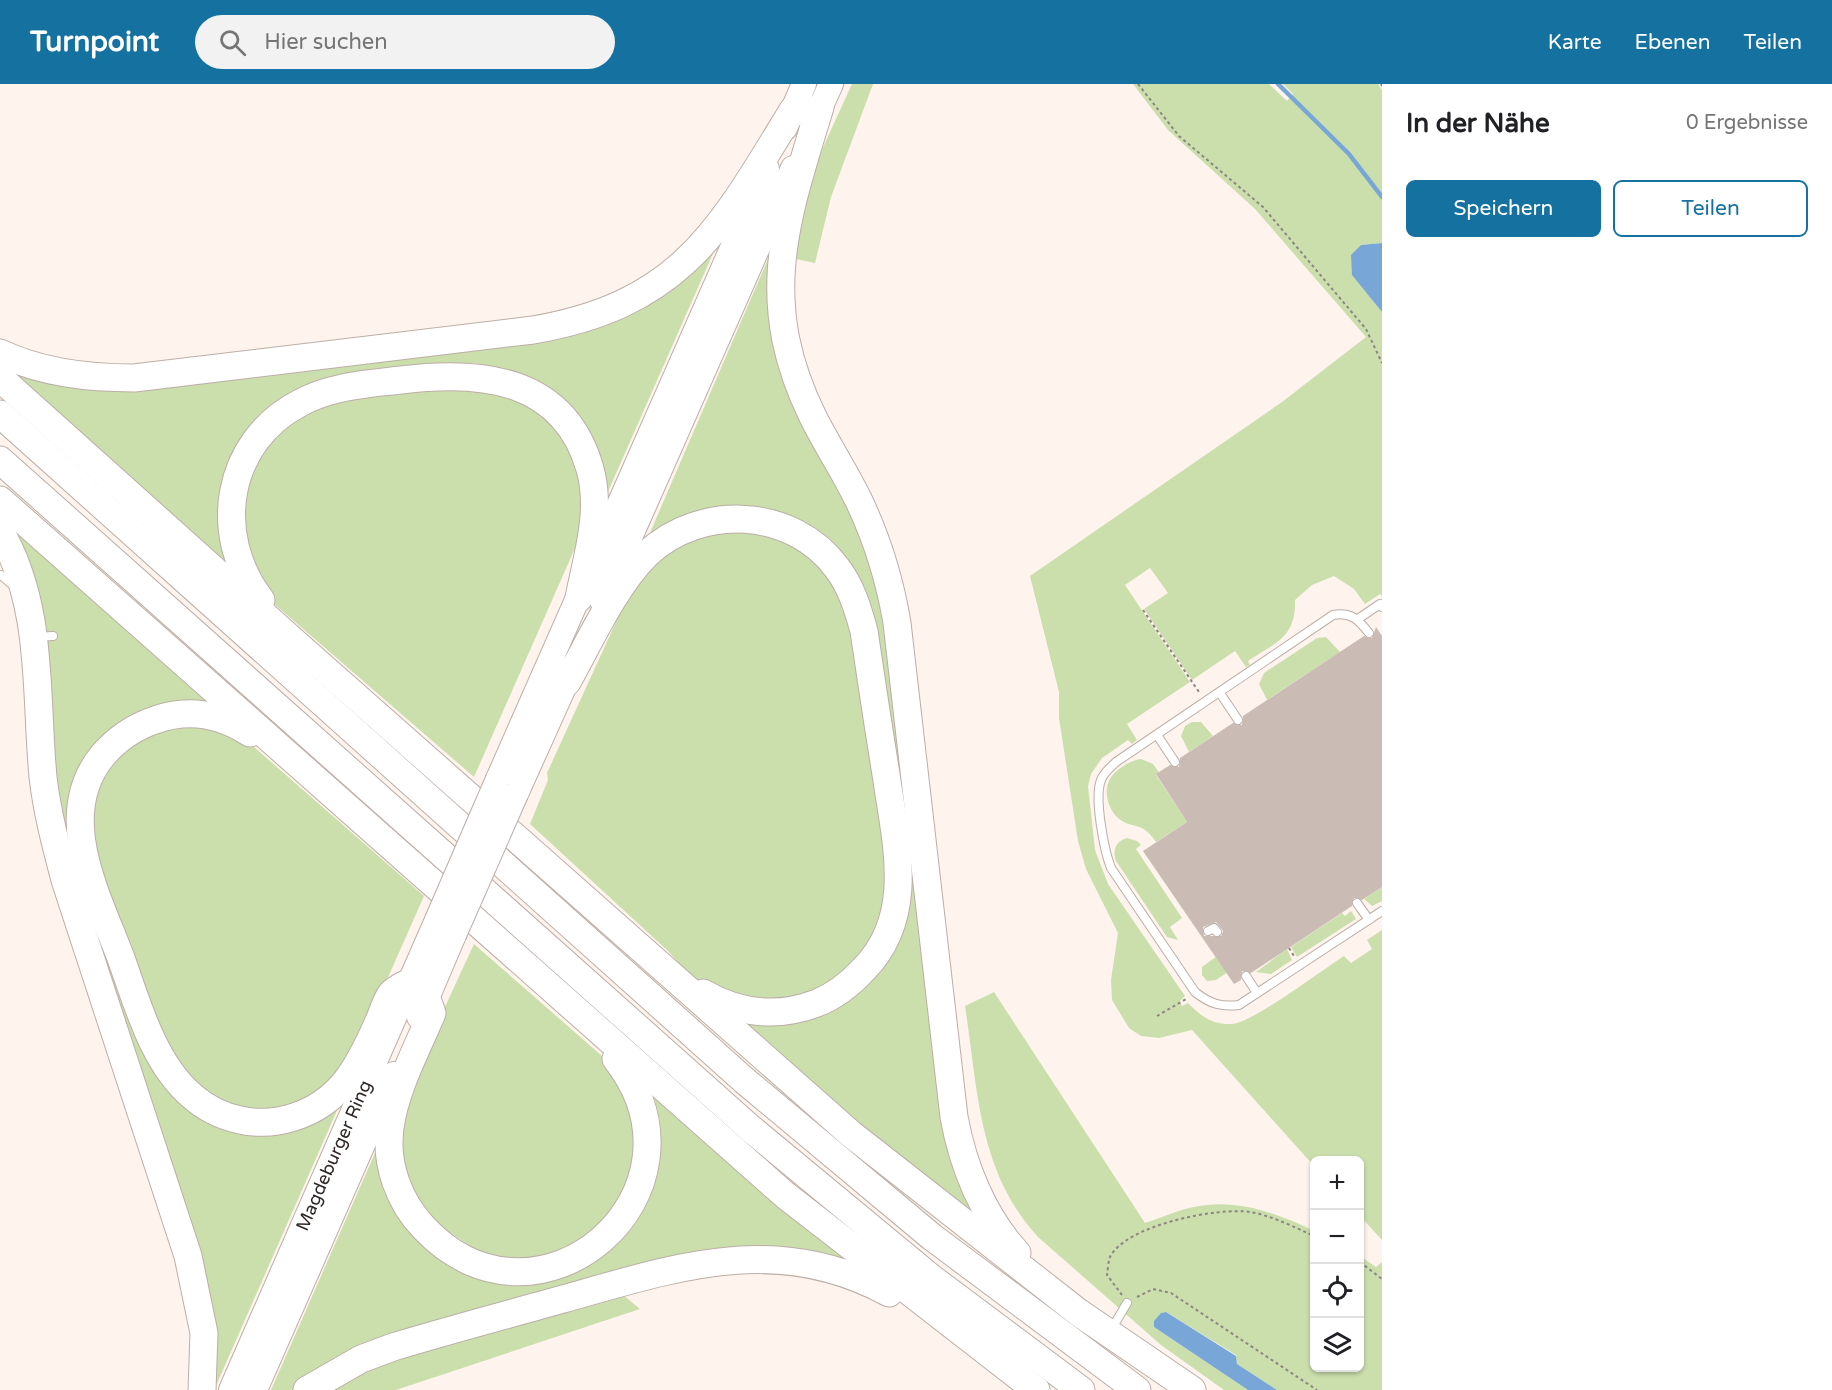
<!DOCTYPE html>
<html lang="de">
<meta charset="utf-8">
<style>
:root{--surface:#fff;--page:#f2f2f2;--text:#202124;--muted:#757577;--line:#e0e0e0;--accent:#1571a0}
body{margin:0;font-family:"Varela Round",sans-serif;background:var(--page);color:var(--text)}
.controls{position:absolute;right:18px;bottom:18px;display:grid;overflow:hidden;border-radius:9px;box-shadow:0 2px 4px #0004}
.controls button{width:54px;height:54px;display:grid;place-items:center;padding:0;border:0;border-bottom:2px solid var(--line);background:var(--surface);color:var(--text);font:30px sans-serif}
.list{margin:0;padding:0;list-style:none}
h2{display:flex;justify-content:space-between;align-items:center;height:78px;margin:0;padding:0 24px;font-size:26px}
h2 small{font-size:20px;font-weight:400;color:var(--muted)}
.actions{display:flex;gap:12px;padding:18px 24px}
.actions a{flex:1;padding:14px 0;border:2px solid var(--accent);border-radius:9px;text-align:center;font-size:21px;color:var(--accent)}
.actions .main{background:var(--accent);color:#fff}
.icon{flex:none;width:33px;height:33px;fill:none;stroke:currentColor;stroke-width:2;stroke-linecap:round;stroke-linejoin:round}
.map{position:relative;flex:none;width:1382px;height:1306px;overflow:hidden}
header{display:flex;align-items:center;gap:36px;box-sizing:border-box;height:84px;padding:0 30px;background:var(--accent);color:#fff}
header strong{font-size:28px}
nav{display:flex;gap:33px;margin-inline-start:auto;font-size:21px}
.search{width:420px;height:54px;background:var(--page);display:flex;align-items:center;gap:15px;box-sizing:border-box;padding:0 21px;border-radius:33px;color:var(--muted);font-size:22px}
main{display:flex}
aside{flex:1;background:var(--surface)}
.map>svg:first-child{display:block}
</style>
<header>
<strong>Turnpoint</strong>
<div class="search"><svg class="icon" aria-label="search" viewBox="0 0 24 24"><circle cx="10" cy="10" r="6"/><path d="M15 15l6 6"/></svg>Hier suchen</div>
<nav><a>Karte</a><a>Ebenen</a><a>Teilen</a></nav>
</header>
<main>
<div class="map">
<svg width="1382" height="1306" viewBox="0 0 1382 1306">
<rect width="100%" height="100%" fill="#fef3ed"/>
<g fill="#cbdfad">
<path d="M852 0H873L831 113 815 179 791 174 815 81Z"/>
<path d="M1133 0H1269L1287 17 1293 10 1283 0H1378L1382 6V159L1361 161 1377 221 1382 228V512L1380 510 1365 520 1354 505 1334 492 1312 501 1295 516C1296 554 1276 558 1248 577L1250 581 1246 583 1235 567 1192 596 1144 525 1168 509 1150 484 1125 501 1190 598 1127 640 1137 656 1132 660 1128 656 1102 674 1091 690 1088 702 1095 766 1108 800 1185 912 1180 917 1182 922 1188 919C1201 932 1212 941 1232 940 1254 938 1322 886 1344 872L1351 879 1372 865 1367 856 1382 846V1156L1360 1132V1076H1314V1082L1192 946 1159 954 1141 952 1129 944 1112 916 1111 896 1118 849 1086 785 1078 757 1059 634V608L1030 492 1282 318 1366 253 1255 125 1168 46Z"/>
<path d="M715 165 603 419V408L511 287 474 279H434L340 292 287 312 274 320 252 343 233 486 0 280 87 305 114 307 505 258Z"/>
<path d="M768 175 867 468 883 524 943 1033 987 1146 728 932 754 939 893 863 873 543 797 440 646 458Z"/>
<path d="M442 299 507 306 558 342 583 395 579 455 474 693 272 518 252 492 242 418 262 365 299 330 350 312Z"/>
<path d="M6 436 230 629 157 625 70 733 196 1029 339 1022 215 1304 217 1254 58 732 40 519 33 489Z"/>
<path d="M759 445 817 475 851 530 890 812 861 878 803 916 728 914 692 894 668 867 530 740 548 696 547 689 626 516 647 485 690 452Z"/>
<path d="M1326 553 1340 568 1267 616 1259 600 1264 589 1317 554Z"/>
<path d="M186 638 238 652 254 663 424 812 355 968 338 996 294 1024 240 1026 199 1006 169 965 101 793 90 734 100 699 109 681 135 653Z"/>
<path d="M1192 638H1201L1213 652 1189 668 1181 652 1185 642Z"/>
<path d="M1141 675 1153 680 1159 688 1156 691 1187 738 1156 758C1142 736 1132 746 1118 734 1108 725 1103 707 1110 695 1115 686 1130 676 1141 675Z"/>
<path d="M1127 754 1137 757 1141 761 1136 765 1182 834 1170 843 1178 856 1167 853 1116 777C1112 766 1116 757 1127 754Z"/>
<path d="M1382 803V817L1372 822 1364 815Z"/>
<path d="M1351 827 1356 835 1297 873 1291 863 1342 829 1345 832Z"/>
<path d="M474 860 602 972 613 985 640 1057 615 1131 557 1173 490 1175 423 1131 398 1069 413 992Z"/>
<path d="M1287 865 1292 876 1271 890 1256 888Z"/>
<path d="M1217 872 1228 888 1216 896 1207 897 1202 891V883Z"/>
<path d="M994 908 1145 1139C1161 1134 1178 1126 1194 1123 1236 1114 1277 1129 1314 1147V1284H1360V1172L1376 1183 1382 1178V1306H1277L1237 1280 1236 1271 1166 1228 1161 1229 1154 1243 1248 1306H1224L1161 1261 1038 1153C978 1088 978 1006 965 922Z"/>
<path d="M645 1005 889 1202 783 1167 308 1295 293 1306H271L379 1060 382 1076 473 1189 613 1161 624 1150 633 1138Z"/>
<path d="M617 1206 640 1225 396 1306H318L342 1290Z"/>
</g>
<g fill="#78a7d7">
<path d="M1382 159V228L1352 191 1351 171 1361 161Z"/>
<path d="M1166 1228 1236 1272 1237 1280 1277 1306H1248L1154 1243V1237L1161 1229Z"/>
</g>
<g fill="none" stroke-linecap="round" stroke-linejoin="round">
<path stroke="#78a7d7" stroke-width="4.5" d="M1278 0 1349 70 1382 113"/>
</g>
<path fill="#cabcb4" fill-rule="evenodd" d="M1376 543 1382 552V803L1362 816 1354 814 1352 822 1251 889 1242 887 1241 896 1234 900 1143 767 1187 738 1156 690 1170 681 1179 683 1180 674 1233 639 1242 641 1243 632 1364 552 1372 554ZM1216 838 1223 847 1221 852H1204L1203 843Z"/>
<g fill="none" stroke-linecap="round" stroke-linejoin="round">
<defs>
<g id="service">
<path d="M1 491 15 503"/>
<path d="M1358 535 1380 520 1382 523"/>
<path d="M1369 549C1358 535 1351 528 1333 531L1116 678C1110 684 1104 688 1101 696 1094 714 1104 766 1111 784L1195 908C1210 920 1221 923 1239 921L1382 827"/>
<path d="M36 553 53 552"/>
<path d="M1220 609 1238 636"/>
<path d="M1157 651 1175 678"/>
<path d="M1357 819 1369 836"/>
<path d="M1208 847 1214 844 1217 848"/>
<path d="M1246 892 1257 909"/>
<path d="M1111 1246 1127 1219"/>
</g>
<g id="trunk">
<path d="M812 42 831 0"/>
<path d="M785 44 804 0"/>
<path d="M602 517 793 84"/>
<path d="M498 695 767 85"/>
<path d="M516 710 574 581"/>
<path d="M419 933 454 851"/>
<path id="s1" d="M231 1306 437 836"/>
<path d="M255 1306 394 990"/>
</g>
<g id="motorway">
<path d="M820 23C785 138 756 217 813 333 827 361 845 388 859 417 877 455 890 497 897 539L954 1033C963 1082 983 1132 1017 1169"/>
<path d="M0 269C42 289 88 294 134 294L533 246C683 220 720 145 793 26"/>
<path d="M0 294 292 556 851 1050 1078 1228 1192 1306"/>
<path d="M0 330 745 997 932 1153 1137 1306"/>
<path d="M0 376 750 1044 930 1193 1081 1306"/>
<path d="M0 416 785 1111 1036 1306"/>
<path d="M0 447C44 523 35 609 43 693 47 728 56 762 65 796L188 1172 204 1249 202 1306"/>
<path d="M261 516C211 451 225 358 300 319 331 302 367 300 401 296 480 286 564 293 590 385 602 428 587 472 579 514"/>
<path d="M567 598C589 559 615 501 647 470 700 420 792 423 837 484 851 502 858 525 864 547 871 594 878 642 886 690 895 756 917 831 864 885 851 899 835 912 817 919 778 934 739 930 703 909"/>
<path d="M250 649C221 630 188 624 155 636 134 643 117 655 103 671 52 732 99 814 122 877 138 922 154 980 192 1012 219 1036 259 1045 294 1033 341 1018 359 982 378 939 382 931 385 918 391 910 395 905 404 901 410 898"/>
<path d="M427 915 432 929C417 965 395 1005 390 1044 385 1080 399 1118 424 1144 539 1266 720 1108 616 975"/>
<path d="M307 1306 361 1275 393 1263C449 1246 506 1231 563 1215 677 1183 778 1148 889 1209"/>
</g>
</defs>
<use href="#service" stroke="#bcaea7" stroke-width="10"/>
<use href="#trunk" stroke="#bcaea7" stroke-width="26"/>
<use href="#motorway" stroke="#bcaea7" stroke-width="29"/>
<g stroke="#8d8581" stroke-width="2" stroke-dasharray="3 3" stroke-linecap="butt">
<path d="M1138 0 1179 52 1263 123 1366 245 1382 279"/>
<path d="M1381 0 1382 2"/>
<path d="M1143 526 1199 608"/>
<path d="M1289 864 1294 872"/>
<path d="M1157 932 1188 914"/>
<path d="M1360 1178 1382 1195"/>
<path d="M1122 1211 1107 1191C1108 1186 1108 1178 1110 1173 1126 1141 1218 1123 1250 1128 1273 1132 1294 1143 1314 1152"/>
<path d="M1137 1213 1153 1205 1171 1209 1317 1306"/>
</g>
<use href="#service" stroke="#fff" stroke-width="8"/>
<use href="#trunk" stroke="#fff" stroke-width="24"/>
<use href="#motorway" stroke="#fff" stroke-width="27"/>
<defs>
<g id="trunk-bridge">
<path d="M437 836 498 695"/>
<path d="M454 851 516 710"/>
</g>
</defs>
<use href="#trunk-bridge" stroke="#bcaea7" stroke-width="26" stroke-linecap="butt"/>
<use href="#trunk-bridge" stroke="#fff" stroke-width="24"/>
</g>
<g text-anchor="middle" stroke-width="4.5" stroke-linejoin="round" paint-order="stroke">
<g font-size="18" fill="#2d2825" stroke="#fff">
<text dy="6" stroke="none"><textPath href="#s1" startOffset="256">Magdeburger Ring</textPath></text>
</g>
</g>
</svg>
<div class="controls">
<button>+</button>
<button>−</button>
<button><svg class="icon" aria-label="locate" viewBox="0 0 24 24"><circle cx="12" cy="12" r="6"/><path d="M12 2v4M12 18v4M2 12h4M18 12h4"/></svg></button>
<button><svg class="icon" aria-label="layers" viewBox="0 0 24 24"><path d="M12 4l9 5-9 5-9-5zM3 14l9 5 9-5"/></svg></button>
</div>
</div>
<aside>
<h2>In der Nähe<small>0 Ergebnisse</small></h2>
<ul class="list">
</ul>
<div class="actions"><a class="main">Speichern</a><a>Teilen</a></div>
</aside>
</main>
